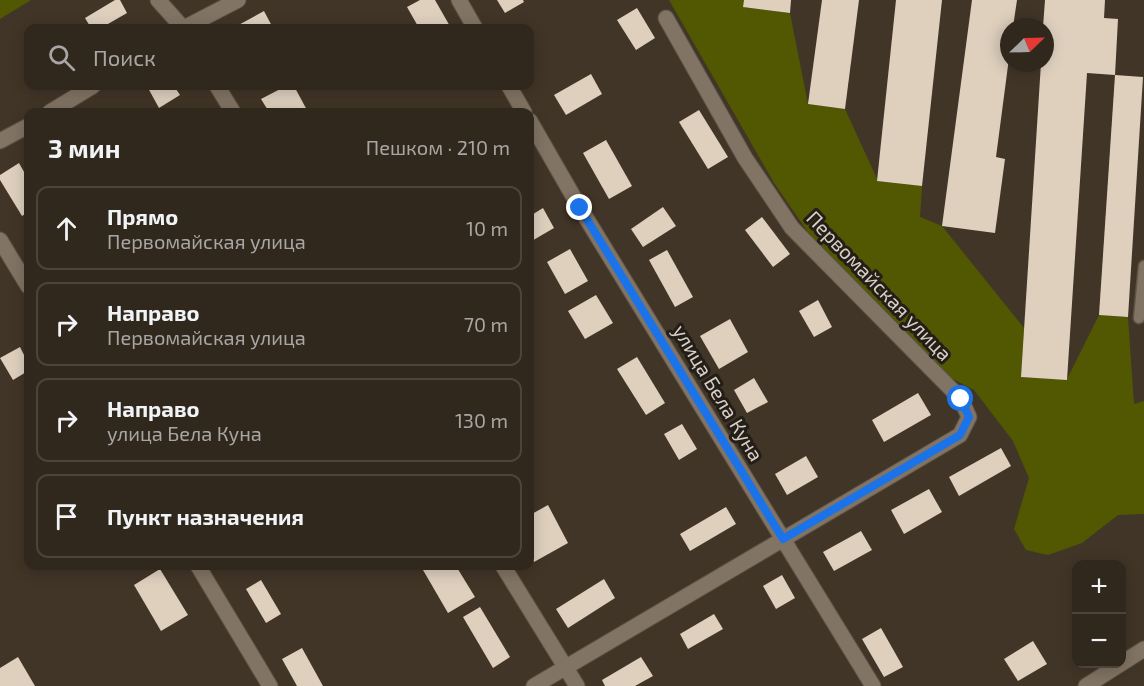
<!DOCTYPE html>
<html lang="ru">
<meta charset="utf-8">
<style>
:root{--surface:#31281d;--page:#3d342a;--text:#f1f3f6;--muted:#a8a6a4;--line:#4c443b}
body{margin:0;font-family:"Exo 2",sans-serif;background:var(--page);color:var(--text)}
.controls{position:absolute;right:18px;bottom:18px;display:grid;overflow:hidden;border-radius:12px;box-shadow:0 3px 15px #0003}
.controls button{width:54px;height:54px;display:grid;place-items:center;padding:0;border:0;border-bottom:2px solid var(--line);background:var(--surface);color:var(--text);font:30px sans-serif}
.compass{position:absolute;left:1000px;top:18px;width:54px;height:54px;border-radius:50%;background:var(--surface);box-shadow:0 3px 15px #0003;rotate:67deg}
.stop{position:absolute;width:18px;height:18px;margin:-14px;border:4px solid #1a73e8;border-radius:50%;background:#fff}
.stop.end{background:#1a73e8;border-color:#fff;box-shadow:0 2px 6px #0008}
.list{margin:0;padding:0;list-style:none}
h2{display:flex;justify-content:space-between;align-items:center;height:78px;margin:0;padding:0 24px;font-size:26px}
h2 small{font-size:20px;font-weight:400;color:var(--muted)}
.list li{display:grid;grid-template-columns:39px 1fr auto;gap:18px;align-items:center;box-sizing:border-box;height:84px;margin:0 12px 12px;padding:0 12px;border:2px solid var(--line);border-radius:12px}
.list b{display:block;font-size:22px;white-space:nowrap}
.list p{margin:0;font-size:20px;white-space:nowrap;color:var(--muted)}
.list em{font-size:20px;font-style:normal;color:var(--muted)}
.icon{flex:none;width:33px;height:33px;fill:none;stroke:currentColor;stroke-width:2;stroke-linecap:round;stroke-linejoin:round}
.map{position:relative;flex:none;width:1144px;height:686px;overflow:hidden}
.search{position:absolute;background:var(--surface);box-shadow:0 3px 15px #0003;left:24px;top:24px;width:510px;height:66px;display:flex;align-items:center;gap:15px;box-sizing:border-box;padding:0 21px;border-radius:12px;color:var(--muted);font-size:22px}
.panel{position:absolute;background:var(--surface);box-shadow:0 3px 15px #0003;left:24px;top:108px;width:510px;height:462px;border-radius:12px}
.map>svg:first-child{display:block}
</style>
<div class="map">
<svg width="1144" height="686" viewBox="0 0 1144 686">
<rect width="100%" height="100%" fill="#413527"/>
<g fill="#525802">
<path d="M0 0H31L0 19Z"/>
<path d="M669 0H744L743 7 790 13 808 104 845 109 878 181 922 186 920 217 942 226 1024 328 1021 377 1067 379 1099 315 1128 317 1134 404 1144 401V514L1118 515 1082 543 1048 555 1026 550 1014 529 1029 478 1013 441 974 390 932 368 819 248 774 183Z"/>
</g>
<g fill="#dfd0be">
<path d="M115 0H120L127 13 101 28H91L85 18Z"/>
<path d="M420 0H435L451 28H419L407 7Z"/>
<path d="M497 0H523L524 2 505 13Z"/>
<path d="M744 0H791L790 13 743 7Z"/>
<path d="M822 0H859L845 109 808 104Z"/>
<path d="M896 0H942L922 186 877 181Z"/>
<path d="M972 0H1017L1013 27H1009V58L996 157 1005 159 995 233 942 226Z"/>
<path d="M1045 0H1105L1104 18 1118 19 1115 75 1087 73 1067 380 1021 377 1041 63H1045V27H1043Z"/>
<path d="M637 8 655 38 636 50 617 20Z"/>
<path d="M264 11 273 28H233Z"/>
<path d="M591 74 602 94 566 115 554 95Z"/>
<path d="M1115 75 1143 77 1128 317 1099 315Z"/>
<path d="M152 86H174L180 95 159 108 148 88Z"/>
<path d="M286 86H294L308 112H269L261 99Z"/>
<path d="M699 110 728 157 708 169 679 122Z"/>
<path d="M606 140 632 186 609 199 583 153Z"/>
<path d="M19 163 28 179V212L22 216 0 180V175Z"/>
<path d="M663 207 676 226 643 247 631 229Z"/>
<path d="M543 208 554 228 530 242V216Z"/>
<path d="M762 217 790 254 773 267 745 230Z"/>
<path d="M570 249 588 281 565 294 547 262Z"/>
<path d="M667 250 693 297 675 307 649 260Z"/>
<path d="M596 295 613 323 585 339 568 311Z"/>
<path d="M818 300 832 327 814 337 799 311Z"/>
<path d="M730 319 748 352 719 369 700 336Z"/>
<path d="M20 347 28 363V371L13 380 0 358Z"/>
<path d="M637 357 665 403 646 415 617 369Z"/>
<path d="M754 378 768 402 747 413 734 390Z"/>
<path d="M918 393 931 415 884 442 872 420Z"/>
<path d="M682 424 697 449 679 460 664 434Z"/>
<path d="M1001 448 1011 466 959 496 949 477Z"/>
<path d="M806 456 818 477 787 495 775 474Z"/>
<path d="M929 489 942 512 904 534 891 510Z"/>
<path d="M548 505 568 543 534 562 530 554V515Z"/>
<path d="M726 507 736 524 690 551 680 534Z"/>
<path d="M861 531 872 550 834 571 823 552Z"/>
<path d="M430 566H456L475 597 448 613 423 570Z"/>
<path d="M160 569 188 615 161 631 134 585Z"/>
<path d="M782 575 795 598 776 609 763 586Z"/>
<path d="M604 579 615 598 568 628 556 609Z"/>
<path d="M261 580 281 614 266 623 246 589Z"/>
<path d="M480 607 510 657 493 668 463 617Z"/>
<path d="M714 614 723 629 688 649 680 634Z"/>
<path d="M881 628 903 667 884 677 862 639Z"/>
<path d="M1033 641 1047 664 1018 681 1004 659Z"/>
<path d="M302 648 323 686H297L282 659Z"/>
<path d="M18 657 35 686H0V668Z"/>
<path d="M641 657 653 676 635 686H605L602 680Z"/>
</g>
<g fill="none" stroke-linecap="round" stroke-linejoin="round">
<defs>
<path id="lane" d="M1139 318 1144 266"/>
<g id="street">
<path d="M158 0 183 28"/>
<path d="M459 0 475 28"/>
<path d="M184 28 238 0"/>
<path d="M217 86 233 112"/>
<path d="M509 86 524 112"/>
<path d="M50 112 93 86"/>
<path d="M530 121 580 208 873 686"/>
<path d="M0 141 28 126"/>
<path d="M0 240 28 286"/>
<path d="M198 566 270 686"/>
<path d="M503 566 577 686"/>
<path d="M534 686 960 435 969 417 961 399 792 228 745 158 666 18"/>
<path d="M1086 686 1144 649"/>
</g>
</defs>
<use href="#lane" stroke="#5d5346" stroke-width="13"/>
<use href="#street" stroke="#5d5346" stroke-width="17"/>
<use href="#lane" stroke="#827464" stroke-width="10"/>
<use href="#street" stroke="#827464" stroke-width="15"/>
</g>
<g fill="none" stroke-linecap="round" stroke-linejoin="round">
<path stroke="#1a73e8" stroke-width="8" d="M580 208 783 539 960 435 969 417 961 399"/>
</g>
<g text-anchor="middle" stroke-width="6" stroke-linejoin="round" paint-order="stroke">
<g font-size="20" fill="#d8d0c7" stroke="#231e17">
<text transform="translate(879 286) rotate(46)" y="7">Первомайская улица</text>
<text transform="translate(718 393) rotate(59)" y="7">улица Бела Куна</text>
</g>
</g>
</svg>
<div class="controls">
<button>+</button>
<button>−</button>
</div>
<svg class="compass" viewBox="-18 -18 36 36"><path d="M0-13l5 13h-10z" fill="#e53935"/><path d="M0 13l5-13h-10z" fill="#a8a6a4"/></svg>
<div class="stop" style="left:961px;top:399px"></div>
<div class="stop end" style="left:580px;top:208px"></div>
<div class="search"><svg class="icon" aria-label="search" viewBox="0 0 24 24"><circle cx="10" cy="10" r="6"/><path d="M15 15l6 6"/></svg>Поиск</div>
<section class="panel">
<h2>3 мин<small>Пешком · 210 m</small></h2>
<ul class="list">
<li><svg class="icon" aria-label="ahead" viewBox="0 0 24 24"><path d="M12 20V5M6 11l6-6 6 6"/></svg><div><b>Прямо</b><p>Первомайская улица</p></div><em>10 m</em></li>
<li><svg class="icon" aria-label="right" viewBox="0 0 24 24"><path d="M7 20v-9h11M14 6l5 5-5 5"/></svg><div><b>Направо</b><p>Первомайская улица</p></div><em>70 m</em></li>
<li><svg class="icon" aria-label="right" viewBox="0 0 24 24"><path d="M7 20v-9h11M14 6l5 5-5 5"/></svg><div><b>Направо</b><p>улица Бела Куна</p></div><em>130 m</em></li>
<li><svg class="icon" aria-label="arrive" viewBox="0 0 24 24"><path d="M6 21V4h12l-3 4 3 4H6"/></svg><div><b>Пункт назначения</b></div></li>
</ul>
</section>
</div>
